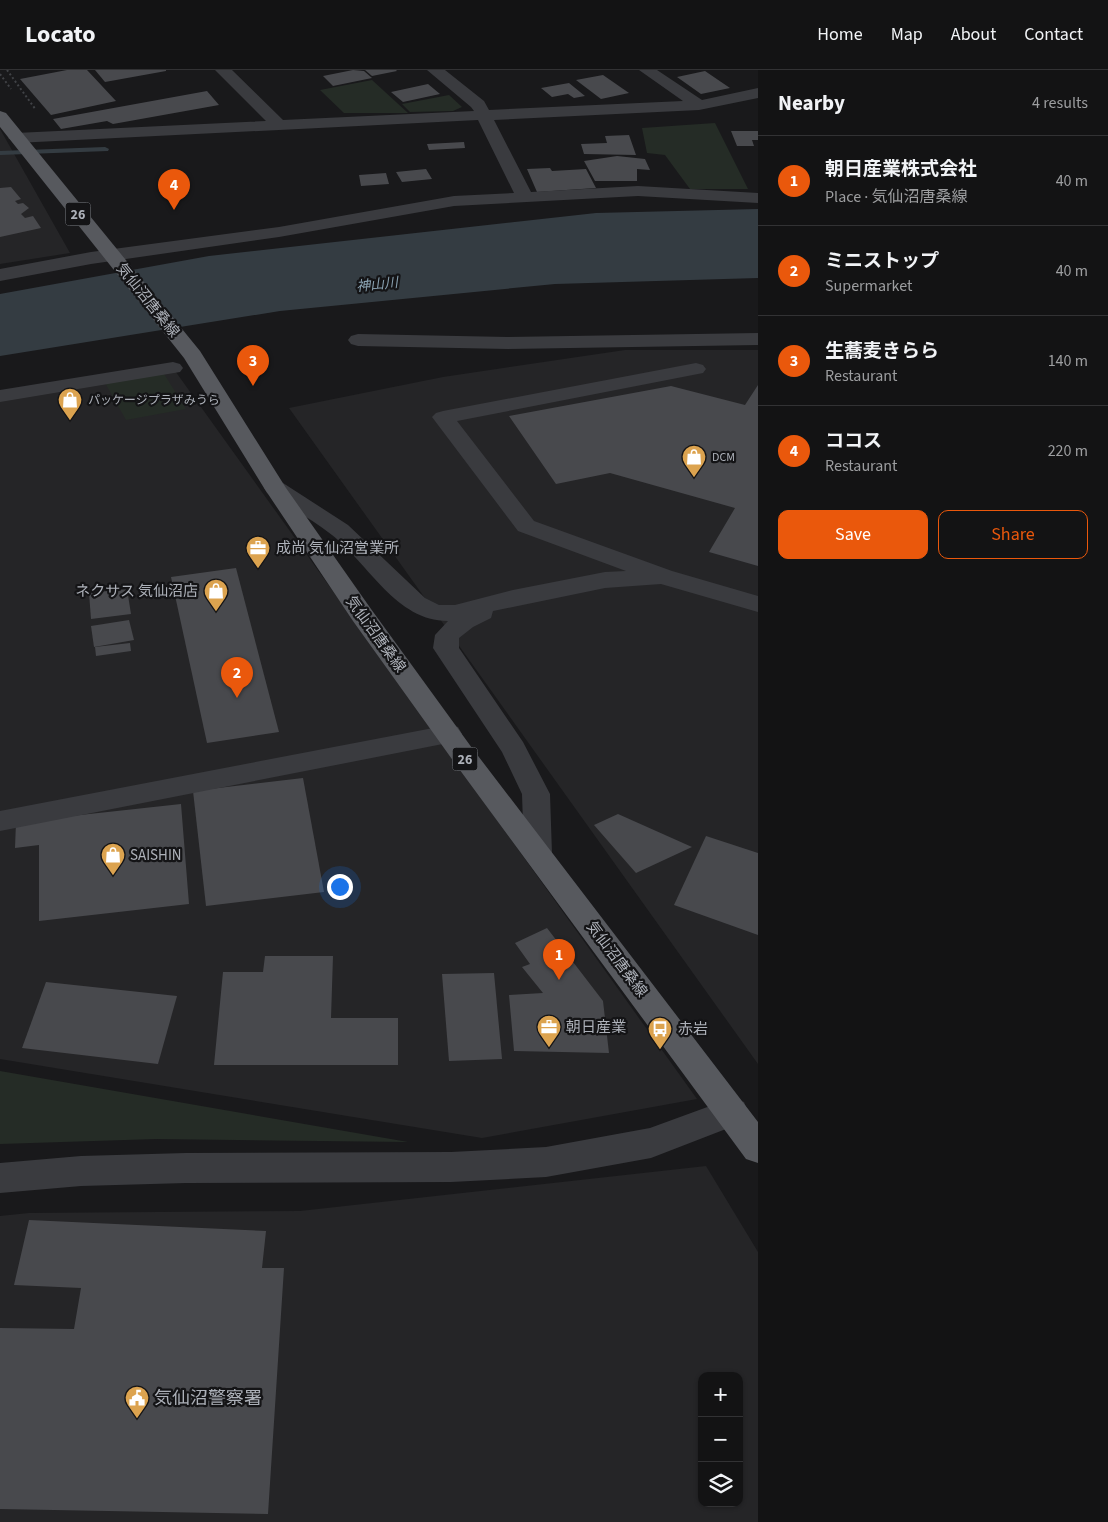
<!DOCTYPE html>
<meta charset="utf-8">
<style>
:root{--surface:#131314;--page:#1c1c1d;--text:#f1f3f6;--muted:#9d9ea0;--line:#323234;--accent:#ea580c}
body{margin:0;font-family:"Source Sans 3","Noto Sans JP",sans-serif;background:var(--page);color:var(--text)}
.controls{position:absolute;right:15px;bottom:15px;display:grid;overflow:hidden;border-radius:10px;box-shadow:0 1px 4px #0004}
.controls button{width:45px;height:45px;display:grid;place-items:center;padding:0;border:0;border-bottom:1px solid var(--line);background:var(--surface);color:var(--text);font:25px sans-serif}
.you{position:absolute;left:339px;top:816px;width:18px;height:18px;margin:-12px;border:4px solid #fff;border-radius:50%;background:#1a73e8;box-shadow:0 0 0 8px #1a73e833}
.badge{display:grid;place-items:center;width:32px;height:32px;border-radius:50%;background:var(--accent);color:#fff;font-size:16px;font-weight:700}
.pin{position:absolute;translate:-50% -41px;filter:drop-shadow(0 1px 2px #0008)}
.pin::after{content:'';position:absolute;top:26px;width:18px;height:15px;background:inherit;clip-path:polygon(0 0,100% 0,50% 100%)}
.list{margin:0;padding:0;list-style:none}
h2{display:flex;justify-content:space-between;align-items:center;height:65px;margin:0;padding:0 20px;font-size:21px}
h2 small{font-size:16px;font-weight:400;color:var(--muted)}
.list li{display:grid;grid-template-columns:32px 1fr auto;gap:15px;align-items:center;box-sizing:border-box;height:90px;padding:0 20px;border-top:1px solid var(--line)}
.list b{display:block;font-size:19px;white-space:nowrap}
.list p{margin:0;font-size:16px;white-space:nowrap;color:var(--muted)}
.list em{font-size:16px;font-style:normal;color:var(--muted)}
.actions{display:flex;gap:10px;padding:15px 20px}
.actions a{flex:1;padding:11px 0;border:1px solid var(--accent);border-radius:10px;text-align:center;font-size:18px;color:var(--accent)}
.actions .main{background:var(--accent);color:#fff}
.icon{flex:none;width:28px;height:28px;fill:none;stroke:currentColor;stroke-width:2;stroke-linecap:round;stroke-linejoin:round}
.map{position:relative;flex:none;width:758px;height:1452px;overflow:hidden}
header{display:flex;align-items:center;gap:30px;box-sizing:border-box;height:70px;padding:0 25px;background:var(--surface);border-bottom:1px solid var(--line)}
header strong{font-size:24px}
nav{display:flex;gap:28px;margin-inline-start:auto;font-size:18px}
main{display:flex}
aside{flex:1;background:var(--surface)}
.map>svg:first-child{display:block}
</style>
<header>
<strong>Locato</strong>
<nav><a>Home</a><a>Map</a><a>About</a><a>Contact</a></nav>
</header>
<main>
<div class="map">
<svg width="758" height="1452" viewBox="0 0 758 1452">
<rect width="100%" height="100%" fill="#19191b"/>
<g fill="#252527" fill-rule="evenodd">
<path d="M0 59 70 183 0 194Z"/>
<path d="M625 280H758V994L289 338 443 307Z"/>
<path d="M173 298 697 1029 482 1068 0 989V329Z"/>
<path d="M706 1096 758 1182V1452H0V1146L29 1143 300 1141ZM702 1306H739V1433H702Z"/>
</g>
<g fill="#252c26">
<path d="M372 10 408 43H344L320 20Z"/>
<path d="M449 25 462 37 453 41 410 42 402 34Z"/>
<path d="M715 53 748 119H690L665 85 647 83 642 58Z"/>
<path d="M161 299 186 339 126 350 104 311Z"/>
<path d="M0 1001 408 1072 156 1069 0 1074Z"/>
</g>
<path fill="#343c42" d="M758 139V208L555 214 280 241 0 286V224L209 186 596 143Z"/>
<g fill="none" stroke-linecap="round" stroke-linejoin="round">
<path fill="#343c42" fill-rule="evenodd" d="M105 77 109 79 108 81 0 85V81Z"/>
</g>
<g fill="#48494d">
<path d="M67 0H87L116 31 51 45 20 9Z"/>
<path d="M95 0H166V1L105 12Z"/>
<path d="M353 0 364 1 372 8 333 16 323 6Z"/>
<path d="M365 0H396L397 1 372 6Z"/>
<path d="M705 1 730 18 701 24 677 7Z"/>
<path d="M603 5 629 23 601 29 576 10Z"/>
<path d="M569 13 585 26 574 28 568 24 552 27 541 18Z"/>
<path d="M428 14 440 24 403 32 391 22Z"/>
<path d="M207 21 219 35 113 54 107 51 61 59 53 49Z"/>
<path d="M731 61H758V70H752L754 76H737Z"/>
<path d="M629 65 636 85 584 84 581 74 607 73 605 66Z"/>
<path d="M464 72 465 78 429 80 427 74Z"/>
<path d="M617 86 645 89 650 100 637 99V111H595L584 91Z"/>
<path d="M550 98 552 101 586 99 596 118 537 122 527 99Z"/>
<path d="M426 99 432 109 402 112 396 102Z"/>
<path d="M386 103 389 114 361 116 359 105Z"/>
<path d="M11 117 21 129 15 131 18 134 23 133 29 138 21 144 25 148 33 146 41 158 0 167V118Z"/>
<path d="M758 315V496L709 482 735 438 610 403 556 414 509 346 671 316 745 335Z"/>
<path d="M236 498 279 662 207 673 171 507Z"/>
<path d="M127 519 131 544 91 549 89 523Z"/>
<path d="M129 550 134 570 94 577 91 556Z"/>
<path d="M130 573 131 581 96 586 95 577Z"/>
<path d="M303 708 324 822 206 836 193 721Z"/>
<path d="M181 734 189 834 39 851V775L15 778 16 752Z"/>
<path d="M618 744 692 777 636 803 594 755Z"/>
<path d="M706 766 758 783V865L674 835Z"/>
<path d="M547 858 603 931 609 983 514 981 509 925 543 923 522 897 530 894 515 873Z"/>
<path d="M265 886H333L331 948H398V995H214L223 902H263Z"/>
<path d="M494 903 502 989 449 991 442 904Z"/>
<path d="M46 912 177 926 158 994 22 978Z"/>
<path d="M29 1150 266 1161 262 1198H284L268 1444 0 1439V1258L74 1259 81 1218 14 1215Z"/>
</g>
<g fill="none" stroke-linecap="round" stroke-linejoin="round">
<g stroke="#404246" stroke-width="2" stroke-dasharray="2 2.5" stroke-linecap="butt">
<path d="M7 0 36 40"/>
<path d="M0 4 11 19"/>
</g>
<g fill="#3a3b3f" fill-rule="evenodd">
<path d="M215 0H232L283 50 474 41 471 37 427 0H445L484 31 489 40 683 31 639 0H657L702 30 758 18V28L699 40 494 50 531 122 638 116 758 123V133L638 126 454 136 279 167 91 194 0 211V199L91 182 279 157 454 126 514 123 478 50 16 73 8 68 16 63 266 51Z"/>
<path d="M758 263V275L508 279 358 276 351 274 348 270 351 266 358 264 508 267Z"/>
<path d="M173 292 180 294 183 298 180 302 0 332V320Z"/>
<path d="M696 293 703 295 706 299 703 303 457 351 534 451 672 501 758 526V542L661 514 605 518 493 541 491 548 473 557 459 568V578L523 672 550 724 552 784 548 792 538 795 528 792 524 784 522 724 502 682 433 578 435 565 448 551C396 551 369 494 332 465 312 449 288 437 267 423L264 418 267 413 275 411 283 413 348 455 425 528 439 535H455L513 520 605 502 626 501 518 461 432 347 436 343 443 341Z"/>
<path d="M449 655 458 657 462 664 458 671 0 761V741Z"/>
<path d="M732 1028 744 1032 748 1042 744 1052 651 1088 546 1107 451 1112 186 1113 81 1116 0 1123V1093L81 1086 186 1083 451 1082 546 1077 650 1058Z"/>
</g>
<path fill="#57595e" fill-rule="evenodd" d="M0 41 6 43 200 281 286 418 371 539 472 678 758 1052V1093L746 1089 454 692 353 551 264 418 184 288 0 57Z"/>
</g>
<defs>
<symbol id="shop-pin" viewBox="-11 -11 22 30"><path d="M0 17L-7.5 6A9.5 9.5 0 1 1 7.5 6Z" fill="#dca34f" stroke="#141416"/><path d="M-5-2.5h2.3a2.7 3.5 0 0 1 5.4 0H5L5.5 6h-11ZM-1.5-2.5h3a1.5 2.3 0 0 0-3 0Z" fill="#fff"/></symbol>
<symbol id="office-pin" viewBox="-11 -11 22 30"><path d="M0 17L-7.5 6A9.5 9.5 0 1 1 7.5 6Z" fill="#dca34f" stroke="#141416"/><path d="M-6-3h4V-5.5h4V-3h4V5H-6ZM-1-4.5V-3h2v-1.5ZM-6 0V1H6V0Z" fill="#fff"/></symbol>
<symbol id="bus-pin" viewBox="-11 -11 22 30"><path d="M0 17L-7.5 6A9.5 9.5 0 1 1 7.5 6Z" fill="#dca34f" stroke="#141416"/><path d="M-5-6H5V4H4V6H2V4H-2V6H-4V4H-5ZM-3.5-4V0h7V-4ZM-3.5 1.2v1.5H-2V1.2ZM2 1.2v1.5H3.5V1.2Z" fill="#fff"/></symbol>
<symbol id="civic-pin" viewBox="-11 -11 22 30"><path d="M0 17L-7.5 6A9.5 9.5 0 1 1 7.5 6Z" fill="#dca34f" stroke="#141416"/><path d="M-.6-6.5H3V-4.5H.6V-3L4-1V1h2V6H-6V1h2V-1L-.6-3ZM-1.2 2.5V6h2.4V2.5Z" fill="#fff"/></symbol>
</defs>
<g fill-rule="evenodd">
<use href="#shop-pin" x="56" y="316" width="28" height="38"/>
<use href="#shop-pin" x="680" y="373" width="28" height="38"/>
<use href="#office-pin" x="244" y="464" width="28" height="38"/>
<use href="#shop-pin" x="202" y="507" width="28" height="38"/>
<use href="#shop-pin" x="99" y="771" width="28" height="38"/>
<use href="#office-pin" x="535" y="943" width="28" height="38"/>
<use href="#bus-pin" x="646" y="945" width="28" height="38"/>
<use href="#civic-pin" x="123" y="1314" width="28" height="38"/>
</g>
<g text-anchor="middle" stroke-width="4.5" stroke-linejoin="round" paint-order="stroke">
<g font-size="12" fill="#adb1b9" stroke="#141416" text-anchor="start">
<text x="88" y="334">パッケージプラザみうら</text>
<text x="712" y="391">DCM</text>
</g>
<g fill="#141416" stroke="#7f8288" stroke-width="1">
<rect x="65.5" y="132.5" width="25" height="23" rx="4"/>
<rect x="452.5" y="677.5" width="25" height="23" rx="4"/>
</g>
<g font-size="14" font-weight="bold" fill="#adb1b9">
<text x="78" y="149">26</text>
<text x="465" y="694">26</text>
</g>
<g font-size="14" font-style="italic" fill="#88a0af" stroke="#141416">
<text transform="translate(377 214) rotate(-6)" y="5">神山川</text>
</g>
<g font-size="15" fill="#adb1b9" stroke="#141416">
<text transform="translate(148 230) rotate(51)" y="5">気仙沼唐桑線</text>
<text transform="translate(376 564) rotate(54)" y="5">気仙沼唐桑線</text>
<text transform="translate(617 889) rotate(53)" y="5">気仙沼唐桑線</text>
</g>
<g font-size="15" fill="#adb1b9" stroke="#141416" text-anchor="start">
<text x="276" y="483">成尚 気仙沼営業所</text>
<text x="198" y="526" text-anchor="end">ネクサス 気仙沼店</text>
<text x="130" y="790">SAISHIN</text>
<text x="566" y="962">朝日産業</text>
<text x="678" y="964">赤岩</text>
</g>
<g font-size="18" fill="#adb1b9" stroke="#141416" text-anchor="start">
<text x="154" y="1334">気仙沼警察署</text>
</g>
</g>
</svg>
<div class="controls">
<button>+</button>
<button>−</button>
<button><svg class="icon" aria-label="layers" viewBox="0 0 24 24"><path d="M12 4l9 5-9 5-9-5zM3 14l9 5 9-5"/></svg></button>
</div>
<div class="you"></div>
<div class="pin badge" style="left:559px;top:910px">1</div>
<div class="pin badge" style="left:237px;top:628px">2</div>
<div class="pin badge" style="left:253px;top:316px">3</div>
<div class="pin badge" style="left:174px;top:140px">4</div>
</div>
<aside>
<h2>Nearby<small>4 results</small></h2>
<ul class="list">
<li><span class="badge">1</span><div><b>朝日産業株式会社</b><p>Place · 気仙沼唐桑線</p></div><em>40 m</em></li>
<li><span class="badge">2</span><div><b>ミニストップ</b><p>Supermarket</p></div><em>40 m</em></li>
<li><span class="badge">3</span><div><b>生蕎麦きらら</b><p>Restaurant</p></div><em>140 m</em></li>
<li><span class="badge">4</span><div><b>ココス</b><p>Restaurant</p></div><em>220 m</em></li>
</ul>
<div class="actions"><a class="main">Save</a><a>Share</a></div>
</aside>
</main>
